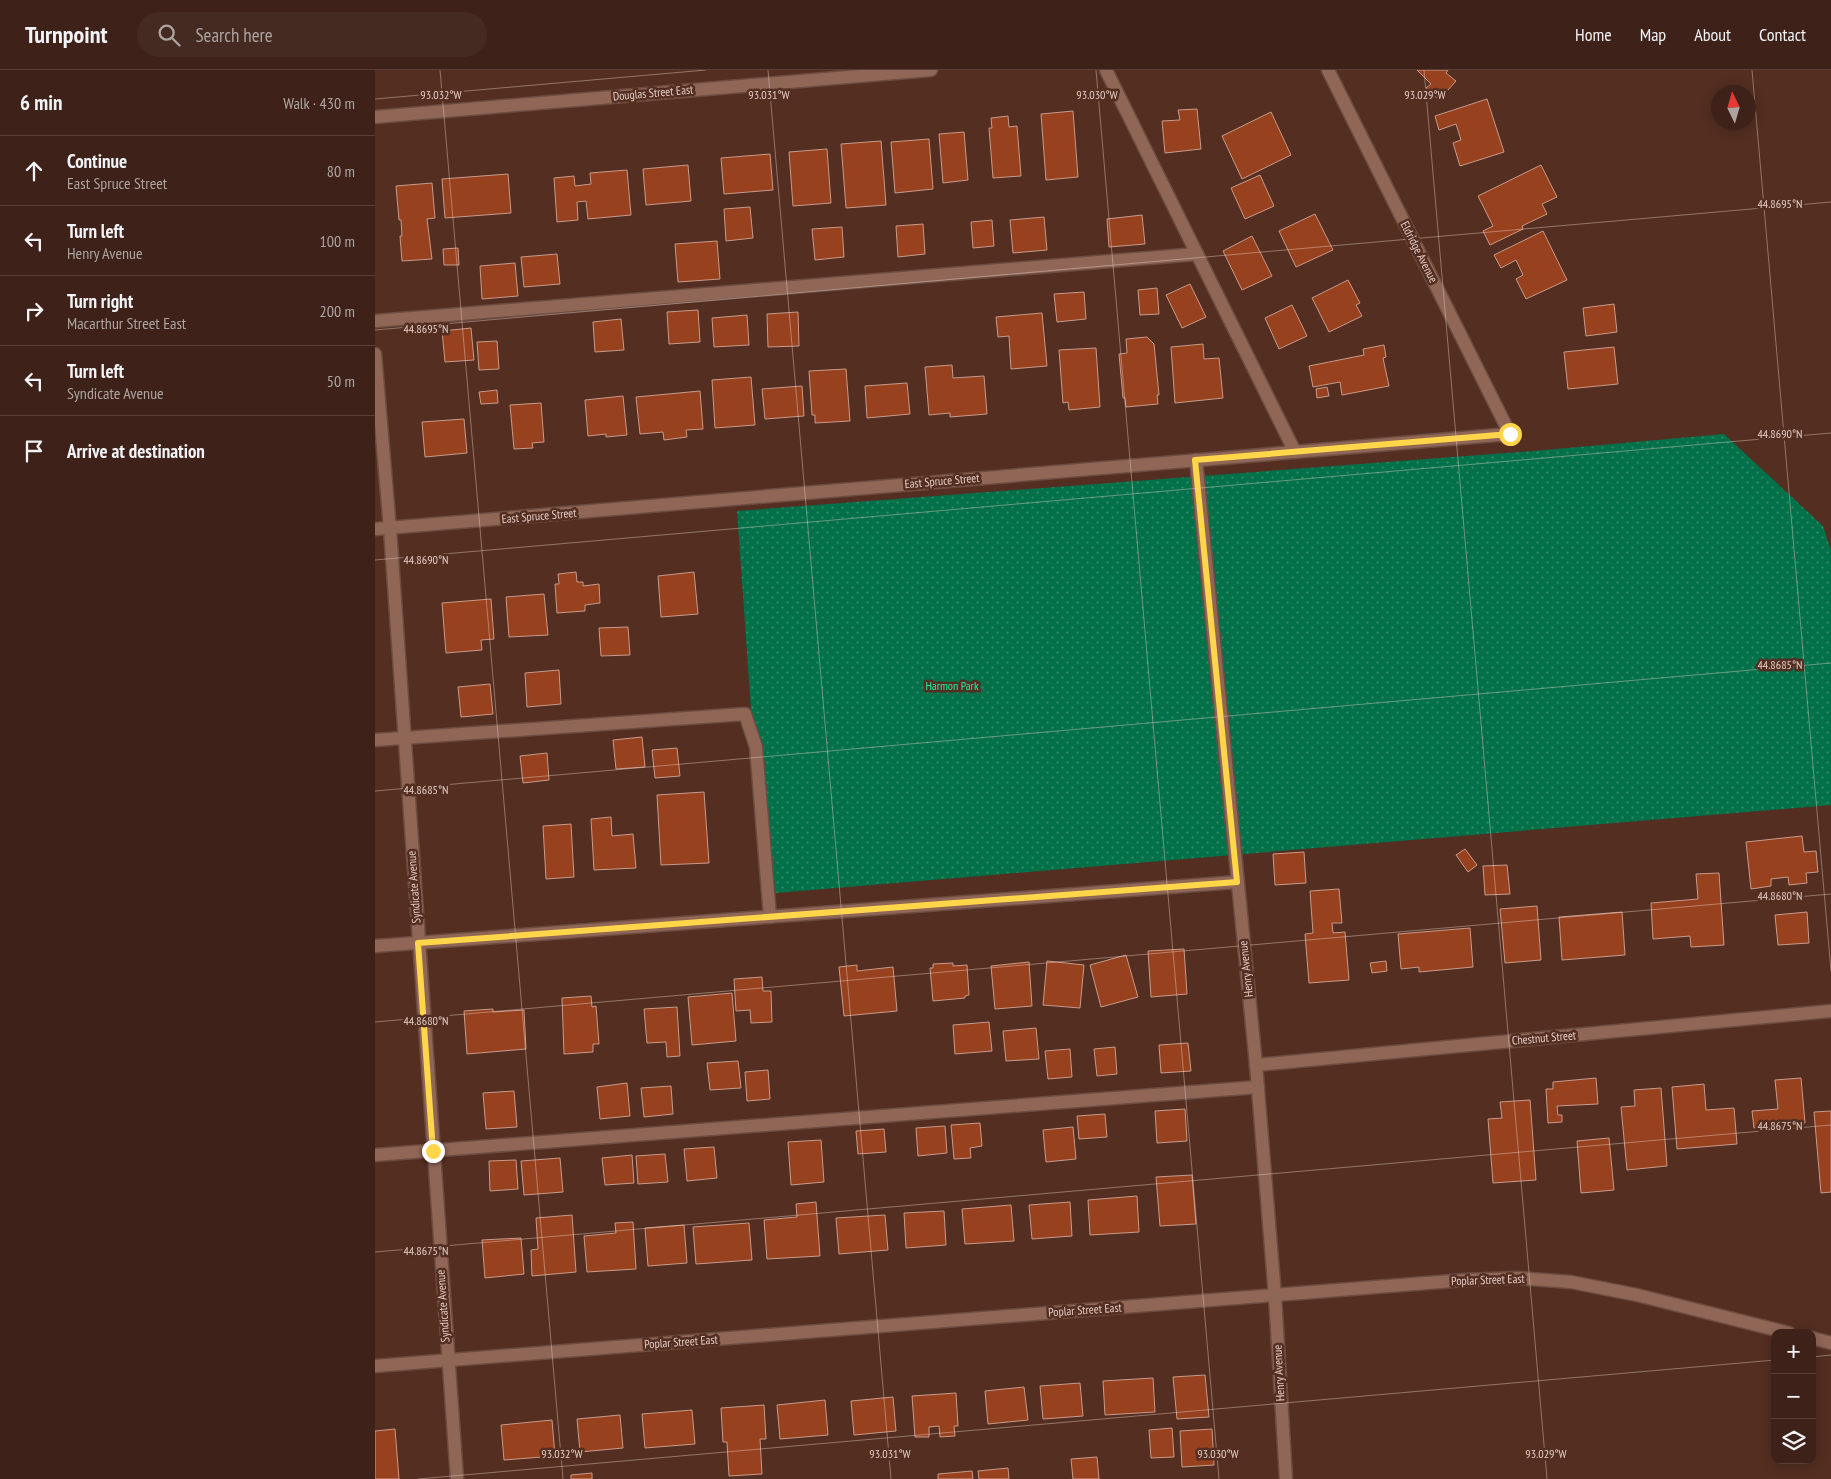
<!DOCTYPE html>
<meta charset="utf-8">
<style>
:root{--surface:#3e2219;--page:#452a22;--text:#f1f3f6;--muted:#ada4a2;--line:#573f38}
body{margin:0;font-family:"PT Sans Narrow",sans-serif;background:var(--page);color:var(--text)}
.controls{position:absolute;right:15px;bottom:15px;display:grid;overflow:hidden;border-radius:10px;box-shadow:0 2px 12px #0003}
.controls button{width:45px;height:45px;display:grid;place-items:center;padding:0;border:0;border-bottom:1px solid var(--line);background:var(--surface);color:var(--text);font:25px sans-serif}
.compass{position:absolute;left:1336px;top:15px;width:45px;height:45px;border-radius:50%;background:var(--surface);box-shadow:0 2px 12px #0003;rotate:355deg}
.stop{position:absolute;width:15px;height:15px;margin:-11px;border:4px solid #ffd54a;border-radius:50%;background:#fff}
.stop.end{background:#ffd54a;border-color:#fff;box-shadow:0 1px 5px #0008}
.list{margin:0;padding:0;list-style:none}
h2{display:flex;justify-content:space-between;align-items:center;height:65px;margin:0;padding:0 20px;font-size:21px}
h2 small{font-size:16px;font-weight:400;color:var(--muted)}
.list li{display:grid;grid-template-columns:32px 1fr auto;gap:15px;align-items:center;box-sizing:border-box;height:70px;padding:0 20px;border-top:1px solid var(--line)}
.list b{display:block;font-size:19px;white-space:nowrap}
.list p{margin:0;font-size:16px;white-space:nowrap;color:var(--muted)}
.list em{font-size:16px;font-style:normal;color:var(--muted)}
.icon{flex:none;width:28px;height:28px;fill:none;stroke:currentColor;stroke-width:2;stroke-linecap:round;stroke-linejoin:round}
.map{position:relative;flex:none;width:1456px;height:1409px;overflow:hidden}
header{display:flex;align-items:center;gap:30px;box-sizing:border-box;height:70px;padding:0 25px;background:var(--surface);border-bottom:1px solid var(--line)}
header strong{font-size:24px}
nav{display:flex;gap:28px;margin-inline-start:auto;font-size:18px}
.search{width:350px;height:45px;background:var(--page);display:flex;align-items:center;gap:12px;box-sizing:border-box;padding:0 18px;border-radius:28px;color:var(--muted);font-size:19px}
main{display:flex}
aside{flex:1;background:var(--surface)}
.map>svg:first-child{display:block}
</style>
<header>
<strong>Turnpoint</strong>
<div class="search"><svg class="icon" aria-label="search" viewBox="0 0 24 24"><circle cx="10" cy="10" r="6"/><path d="M15 15l6 6"/></svg>Search here</div>
<nav><a>Home</a><a>Map</a><a>About</a><a>Contact</a></nav>
</header>
<main>
<aside>
<h2>6 min<small>Walk · 430 m</small></h2>
<ul class="list">
<li><svg class="icon" aria-label="ahead" viewBox="0 0 24 24"><path d="M12 20V5M6 11l6-6 6 6"/></svg><div><b>Continue</b><p>East Spruce Street</p></div><em>80 m</em></li>
<li><svg class="icon" aria-label="left" viewBox="0 0 24 24"><path d="M17 20v-9H6M10 6l-5 5 5 5"/></svg><div><b>Turn left</b><p>Henry Avenue</p></div><em>100 m</em></li>
<li><svg class="icon" aria-label="right" viewBox="0 0 24 24"><path d="M7 20v-9h11M14 6l5 5-5 5"/></svg><div><b>Turn right</b><p>Macarthur Street East</p></div><em>200 m</em></li>
<li><svg class="icon" aria-label="left" viewBox="0 0 24 24"><path d="M17 20v-9H6M10 6l-5 5 5 5"/></svg><div><b>Turn left</b><p>Syndicate Avenue</p></div><em>50 m</em></li>
<li><svg class="icon" aria-label="arrive" viewBox="0 0 24 24"><path d="M6 21V4h12l-3 4 3 4H6"/></svg><div><b>Arrive at destination</b></div></li>
</ul>
</aside>
<div class="map">
<svg width="1456" height="1409" viewBox="0 0 1456 1409">
<defs>
<pattern id="park-dots" width="8" height="8" patternUnits="userSpaceOnUse" patternTransform="scale(1.25)"><rect width="8" height="8" fill="#027049"/><path d="M2 2h.1M6 6h.1" fill="none" stroke="#338a6a" stroke-width="1.8" stroke-linecap="round"/></pattern>
</defs>
<rect width="100%" height="100%" fill="#532e21"/>
<path fill="url(#park-dots)" d="M1349 364 1448 456 1456 480V735L389 824 362 441 1159 381Z"/>
<g fill="#98411f" stroke="#c89b8a">
<path d="M1042 0H1073L1071 3 1081 11 1064 30 1051 18 1056 14Z"/>
<path d="M1112 29 1129 82 1085 96 1078 73 1086 70 1081 54 1064 60 1060 46Z"/>
<path d="M822 39 826 79 790 83 787 51 805 50 803 40Z"/>
<path d="M698 41 703 107 671 110 666 44Z"/>
<path d="M896 42 916 85 867 109 847 66Z"/>
<path d="M633 46 634 57 642 56 646 106 618 108 614 58H617L616 48Z"/>
<path d="M589 62 593 110 568 113 564 64Z"/>
<path d="M554 69 558 119 520 123 516 72Z"/>
<path d="M506 71 511 135 471 138 466 74Z"/>
<path d="M452 79 456 133 418 136 414 82Z"/>
<path d="M395 84 398 120 349 124 346 88Z"/>
<path d="M313 95 316 131 271 135 268 99Z"/>
<path d="M1166 95 1182 127 1167 134 1172 144 1147 156 1148 159 1115 175 1108 161 1118 156 1103 126Z"/>
<path d="M252 100 256 145 213 149 211 131 202 132 203 150 182 152 179 108 199 106 200 116 216 114 215 103Z"/>
<path d="M133 104 136 143 70 148 67 109Z"/>
<path d="M885 105 899 136 870 149 856 118Z"/>
<path d="M57 113 60 148 52 149 57 189 27 191 25 166H27L26 150H24L21 116Z"/>
<path d="M375 137 378 168 351 171 349 139Z"/>
<path d="M940 144 958 180 921 197 904 161Z"/>
<path d="M767 145 770 174 734 177 732 149Z"/>
<path d="M669 147 672 180 638 183 635 150Z"/>
<path d="M617 150 619 176 598 178 596 152Z"/>
<path d="M548 154 550 184 523 187 521 156Z"/>
<path d="M467 157 469 187 440 190 437 159Z"/>
<path d="M1168 161 1192 210 1151 229 1141 209 1148 205 1141 190 1126 198 1119 185Z"/>
<path d="M877 166 897 206 867 220 848 181Z"/>
<path d="M342 171 345 209 303 212 300 174Z"/>
<path d="M83 178 84 195H69L68 179Z"/>
<path d="M182 184 185 214 149 217 146 187Z"/>
<path d="M140 193 143 226 107 229 105 196Z"/>
<path d="M973 210 985 233 981 235 987 246 954 262 937 228Z"/>
<path d="M815 214 831 247 807 258 791 225Z"/>
<path d="M782 218 784 244 765 245 763 220Z"/>
<path d="M709 222 711 249 682 252 679 224Z"/>
<path d="M1239 234 1242 262 1211 266 1208 238Z"/>
<path d="M917 235 932 266 904 279 890 248Z"/>
<path d="M323 240 325 272 294 274 292 242Z"/>
<path d="M423 242 424 276 393 277 392 244Z"/>
<path d="M667 243 672 296 636 299 634 266 623 267 621 247Z"/>
<path d="M372 245 374 275 339 277 337 248Z"/>
<path d="M246 249 249 280 220 282 218 252Z"/>
<path d="M96 258 99 290 70 292 67 261Z"/>
<path d="M772 267 779 274 784 325H782L783 334 751 337 750 328H748L744 284 752 283 751 269Z"/>
<path d="M122 271 124 299 104 300 102 272Z"/>
<path d="M828 274 829 289 844 288 848 328 800 333 796 277Z"/>
<path d="M1009 275 1011 287 1008 288 1014 316 967 325 965 312 938 317 934 296 989 285 988 279Z"/>
<path d="M1239 277 1243 314 1193 319 1189 282Z"/>
<path d="M721 278 725 337 694 340 693 332 688 333 684 280Z"/>
<path d="M577 295 578 308 609 306 612 344 575 347V343L554 345 550 297Z"/>
<path d="M471 299 475 351 440 353V345H437L434 301Z"/>
<path d="M376 307 380 355 340 358 337 310Z"/>
<path d="M532 313 535 344 492 348 490 316Z"/>
<path d="M427 316 429 346 390 349 387 319Z"/>
<path d="M952 317 954 326 942 328 941 319Z"/>
<path d="M122 320 123 333 106 334 104 322Z"/>
<path d="M325 321 328 359 311 360 312 367 289 370 288 362 265 364 261 327Z"/>
<path d="M248 326 252 365 231 367V364L213 366 210 330Z"/>
<path d="M166 333 169 372 157 373 158 378 139 379 135 335Z"/>
<path d="M89 349 92 383 50 387 47 352Z"/>
<path d="M201 502 202 512H208V516L224 514 225 533 210 535V541L182 543 180 514H184L183 504Z"/>
<path d="M319 502 323 544 286 547 283 506Z"/>
<path d="M169 524 173 565 134 567 131 527Z"/>
<path d="M116 529 119 569 106 570 107 580 71 583 67 533Z"/>
<path d="M253 557 255 585 226 586 224 558Z"/>
<path d="M184 600 186 634 152 637 150 603Z"/>
<path d="M115 614 118 644 86 647 83 617Z"/>
<path d="M267 667 270 697 241 699 238 670Z"/>
<path d="M302 678 305 706 280 708 277 680Z"/>
<path d="M172 683 174 710 148 713 145 686Z"/>
<path d="M329 722 334 793 286 795 282 725Z"/>
<path d="M236 747 237 766 258 764 261 798 219 800 216 749Z"/>
<path d="M196 754 199 807 171 809 168 756Z"/>
<path d="M1427 766 1429 782 1441 781 1443 802 1431 803 1432 813 1414 815 1413 807 1396 809V816L1376 819 1371 772Z"/>
<path d="M1090 779 1102 795 1093 802 1081 785Z"/>
<path d="M929 782 931 813 900 815 898 784Z"/>
<path d="M1132 795 1135 824 1110 825 1108 796Z"/>
<path d="M1344 803 1349 875 1316 877 1315 866 1278 869 1276 833 1323 829 1321 804Z"/>
<path d="M964 819 967 853H957L958 863 970 862 974 910 934 913 930 864 938 863 935 821Z"/>
<path d="M1162 836 1166 890 1130 893 1125 839Z"/>
<path d="M1247 842 1250 885 1187 890 1184 847Z"/>
<path d="M1432 842 1434 873 1403 875 1400 845Z"/>
<path d="M1095 858 1098 897 1044 902V897L1026 899 1023 864Z"/>
<path d="M809 879 812 924 776 927 773 881Z"/>
<path d="M751 885 763 927 726 937 715 895Z"/>
<path d="M672 891 709 895 705 938 668 935Z"/>
<path d="M1011 891 1012 901 997 903 995 893Z"/>
<path d="M654 892 657 936 620 939 616 896Z"/>
<path d="M578 893V896L592 895 594 925 590 926V928L558 931 555 898H558V894Z"/>
<path d="M482 895V901L518 897 522 941 469 946 464 897Z"/>
<path d="M387 907 388 921H396L397 952 376 953 375 940 361 941 359 909Z"/>
<path d="M357 923 361 971 317 975 313 927Z"/>
<path d="M216 926 217 937 221 936 224 974H218V982L189 984 187 928Z"/>
<path d="M302 937 305 986 292 987 291 972 272 973 269 939Z"/>
<path d="M118 939V942L149 940 151 979 92 984 89 941Z"/>
<path d="M614 952 617 981 580 984 578 955Z"/>
<path d="M661 958 664 989 631 991 628 961Z"/>
<path d="M813 973 816 1001 786 1003 784 975Z"/>
<path d="M740 977 742 1004 722 1006 719 979Z"/>
<path d="M695 979 697 1007 673 1009 670 981Z"/>
<path d="M363 991 366 1018 335 1020 332 993Z"/>
<path d="M393 1000 395 1029 372 1031 370 1002Z"/>
<path d="M1221 1008 1223 1034 1182 1036 1183 1045H1187V1052L1173 1053 1171 1019H1178V1012Z"/>
<path d="M1426 1008 1430 1053 1379 1058 1377 1041 1403 1039 1400 1010Z"/>
<path d="M252 1013 255 1046 225 1049 222 1017Z"/>
<path d="M1329 1014 1331 1040 1359 1038 1362 1074 1302 1079 1297 1017Z"/>
<path d="M296 1016 298 1044 269 1047 266 1018Z"/>
<path d="M1286 1018 1292 1096 1252 1100 1246 1037 1260 1036 1259 1020Z"/>
<path d="M139 1021 142 1057 111 1059 108 1023Z"/>
<path d="M1155 1030 1161 1110 1118 1113 1113 1049 1127 1048 1125 1032Z"/>
<path d="M810 1039 812 1071 782 1073 780 1041Z"/>
<path d="M1456 1041V1122L1446 1123 1439 1042Z"/>
<path d="M730 1044 732 1067 704 1069 702 1046Z"/>
<path d="M605 1053 607 1076 595 1078 596 1088 579 1089 576 1055Z"/>
<path d="M570 1056 572 1083 543 1086 541 1058Z"/>
<path d="M698 1057 701 1089 671 1092 668 1060Z"/>
<path d="M509 1059 511 1082 483 1084 481 1061Z"/>
<path d="M1234 1068 1239 1120 1206 1123 1202 1071Z"/>
<path d="M446 1070 449 1112 416 1115 413 1072Z"/>
<path d="M339 1077 342 1108 312 1111 309 1079Z"/>
<path d="M290 1084 293 1112 263 1114 261 1086Z"/>
<path d="M257 1085 259 1113 230 1115 227 1088Z"/>
<path d="M185 1088 188 1122 149 1125 146 1091Z"/>
<path d="M141 1090 143 1119 115 1121 114 1091Z"/>
<path d="M817 1105 821 1154 785 1156 781 1107Z"/>
<path d="M762 1126 764 1162 715 1165 713 1130Z"/>
<path d="M441 1132 445 1186 392 1189 389 1150 422 1147 421 1134Z"/>
<path d="M695 1132 697 1166 657 1169 654 1135Z"/>
<path d="M636 1135 639 1171 590 1174 587 1139Z"/>
<path d="M569 1141 571 1175 531 1178 529 1143Z"/>
<path d="M197 1145 201 1202 157 1206 156 1180 163 1179 161 1148Z"/>
<path d="M510 1145 513 1180 464 1184 461 1148Z"/>
<path d="M258 1152 261 1199 212 1202 209 1166 241 1163 240 1153Z"/>
<path d="M374 1153 377 1190 321 1194 318 1157Z"/>
<path d="M309 1155 312 1193 273 1196 270 1158Z"/>
<path d="M146 1168 149 1204 110 1208 107 1170Z"/>
<path d="M830 1305 834 1347 802 1349 798 1307Z"/>
<path d="M778 1308 780 1342 730 1345 728 1311Z"/>
<path d="M705 1313 708 1346 668 1349 665 1316Z"/>
<path d="M649 1317 653 1350 613 1354 610 1321Z"/>
<path d="M581 1323 583 1356H579L580 1366 565 1367 564 1356 554 1357V1367H540L537 1326Z"/>
<path d="M518 1327 521 1361 479 1365 476 1331Z"/>
<path d="M450 1330 453 1365 405 1369 402 1335Z"/>
<path d="M389 1335 391 1369H385L387 1404 354 1406 352 1372H348L346 1338Z"/>
<path d="M317 1340 320 1374 270 1378 267 1344Z"/>
<path d="M245 1345 248 1378 205 1382 202 1349Z"/>
<path d="M177 1350 180 1386 129 1390 126 1355Z"/>
<path d="M797 1358 799 1387 776 1388 774 1360Z"/>
<path d="M20 1359 24 1409H0V1361Z"/>
<path d="M837 1359 839 1395 807 1397 805 1361Z"/>
<path d="M722 1387 724 1409H698L696 1389Z"/>
<path d="M633 1398 634 1409H604L603 1401Z"/>
<path d="M597 1401 598 1409H563V1404Z"/>
<path d="M217 1403V1409H196V1405Z"/>
</g>
<g fill="none" stroke-linecap="round" stroke-linejoin="round">
<defs>
<g id="minor">
<path d="M731 0 920 382"/>
<path d="M0 47 556 0"/>
<path d="M0 251 822 184"/>
<path d="M0 284 15 459 82 1409"/>
<path d="M821 390 881 995 900 1226 911 1409"/>
<path d="M0 459 1135 364 953 0"/>
<path d="M0 670 370 644 381 677 395 847"/>
<path d="M0 876 862 812"/>
<path d="M881 995 1456 941"/>
<path d="M0 1085 883 1017"/>
<path d="M1437 1268 1456 1273"/>
<path d="M0 1296 1090 1210 1143 1208 1196 1212 1262 1225 1414 1263"/>
</g>
</defs>
<use href="#minor" stroke="#6c4c40" stroke-width="15"/>
<use href="#minor" stroke="#906657" stroke-width="12"/>
</g>
<g fill="none" stroke-linecap="round" stroke-linejoin="round">
<path stroke="#ffd54a" stroke-width="6" d="M58 1081 43 873 862 812 820 390 1135 364"/>
</g>
<path fill="none" stroke="#e4ccc4" stroke-width="1" stroke-opacity="0.45" d="M65 0 188 1409M393 0 516 1409M721 0 844 1409M1049 0 1172 1409M1377 0 1456 901M0 29 331 0M0 260 1456 132M0 490 1456 363M0 721 1456 593M0 952 1456 824M0 1182 1456 1055M1437 1287 1456 1285M43 1409 1400 1290"/>
<g text-anchor="middle" stroke-width="5" stroke-linejoin="round" paint-order="stroke">
<g font-size="12" fill="#e4ccc4" stroke="#532e21">
<text transform="translate(278 23) rotate(-5)" y="4">Douglas Street East</text>
<text transform="translate(1044 182) rotate(63)" y="4">Eldridge Avenue</text>
<text transform="translate(567 411) rotate(-5)" y="4">East Spruce Street</text>
<text transform="translate(164 446) rotate(-5)" y="4">East Spruce Street</text>
<text transform="translate(39 817) rotate(-94)" y="4">Syndicate Avenue</text>
<text transform="translate(871 899) rotate(-96)" y="4">Henry Avenue</text>
<text transform="translate(1169 968) rotate(-5)" y="4">Chestnut Street</text>
<text transform="translate(1113 1210) rotate(-2)" y="4">Poplar Street East</text>
<text transform="translate(68 1236) rotate(-94)" y="4">Syndicate Avenue</text>
<text transform="translate(710 1240) rotate(-4)" y="4">Poplar Street East</text>
<text transform="translate(306 1272) rotate(-4)" y="4">Poplar Street East</text>
<text transform="translate(904 1303) rotate(-93)" y="4">Henry Avenue</text>
</g>
<g font-size="12" fill="#1ef2a4" stroke="#532e21">
<text x="577" y="620">Harmon Park</text>
</g>
</g>
<g font-size="12" text-anchor="middle" fill="#e4ccc4" stroke="#532e21" stroke-width="5" stroke-linejoin="round" paint-order="stroke">
<text x="66" y="29">93.032°W</text>
<text x="394" y="29">93.031°W</text>
<text x="722" y="29">93.030°W</text>
<text x="1050" y="29">93.029°W</text>
<text x="1405" y="138">44.8695°N</text>
<text x="51" y="263">44.8695°N</text>
<text x="1405" y="368">44.8690°N</text>
<text x="51" y="494">44.8690°N</text>
<text x="1405" y="599">44.8685°N</text>
<text x="51" y="724">44.8685°N</text>
<text x="1405" y="830">44.8680°N</text>
<text x="51" y="955">44.8680°N</text>
<text x="1405" y="1060">44.8675°N</text>
<text x="51" y="1185">44.8675°N</text>
<text x="187" y="1388">93.032°W</text>
<text x="515" y="1388">93.031°W</text>
<text x="843" y="1388">93.030°W</text>
<text x="1171" y="1388">93.029°W</text>
</g>
</svg>
<div class="controls">
<button>+</button>
<button>−</button>
<button><svg class="icon" aria-label="layers" viewBox="0 0 24 24"><path d="M12 4l9 5-9 5-9-5zM3 14l9 5 9-5"/></svg></button>
</div>
<svg class="compass" viewBox="-18 -18 36 36"><path d="M0-13l5 13h-10z" fill="#e53935"/><path d="M0 13l5-13h-10z" fill="#ada4a2"/></svg>
<div class="stop" style="left:1135px;top:364px"></div>
<div class="stop end" style="left:58px;top:1081px"></div>
</div>
</main>
